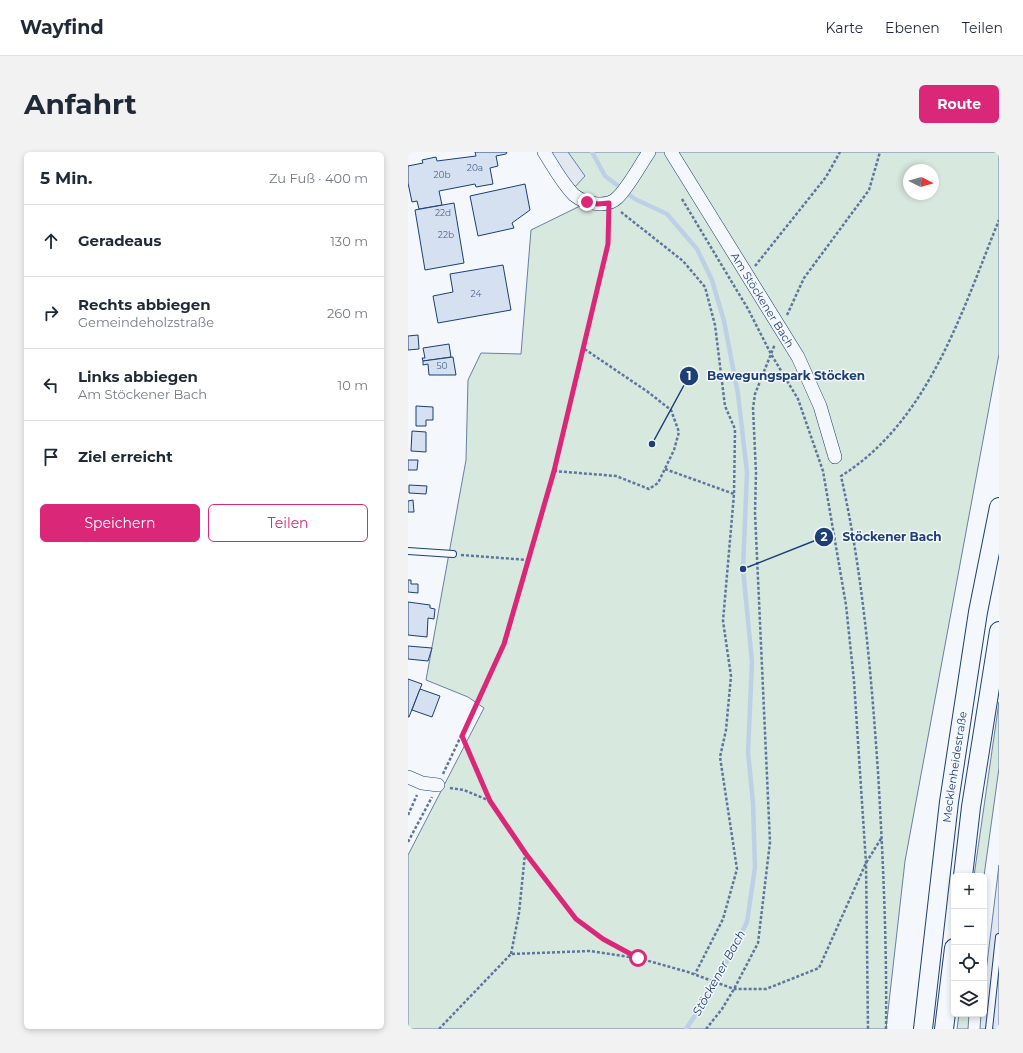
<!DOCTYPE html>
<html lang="de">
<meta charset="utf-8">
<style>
:root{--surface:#fff;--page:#f2f2f3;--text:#1f2937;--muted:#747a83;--line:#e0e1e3;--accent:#db2777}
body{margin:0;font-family:Montserrat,sans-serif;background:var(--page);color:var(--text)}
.controls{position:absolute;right:12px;bottom:12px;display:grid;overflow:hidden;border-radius:6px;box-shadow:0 2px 6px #0003}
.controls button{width:36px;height:36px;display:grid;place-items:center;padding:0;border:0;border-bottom:1px solid var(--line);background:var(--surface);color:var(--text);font:20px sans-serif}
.compass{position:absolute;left:495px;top:12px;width:36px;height:36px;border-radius:50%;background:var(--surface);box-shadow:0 2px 6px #0003;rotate:96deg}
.stop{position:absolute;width:12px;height:12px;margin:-9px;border:3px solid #db2777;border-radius:50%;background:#fff}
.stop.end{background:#db2777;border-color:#fff;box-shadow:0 1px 4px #0008}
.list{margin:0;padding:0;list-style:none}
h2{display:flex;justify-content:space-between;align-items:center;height:52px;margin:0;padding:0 16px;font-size:17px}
h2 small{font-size:13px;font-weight:400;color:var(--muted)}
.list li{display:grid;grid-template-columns:26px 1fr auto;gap:12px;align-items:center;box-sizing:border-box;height:72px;padding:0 16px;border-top:1px solid var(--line)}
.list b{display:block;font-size:15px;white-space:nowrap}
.list p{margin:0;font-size:13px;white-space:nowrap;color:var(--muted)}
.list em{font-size:13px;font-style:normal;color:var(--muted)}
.actions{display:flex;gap:8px;padding:12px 16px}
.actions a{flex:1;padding:9px 0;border:1px solid var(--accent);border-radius:6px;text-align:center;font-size:14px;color:var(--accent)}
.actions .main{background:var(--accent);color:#fff}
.icon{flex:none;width:22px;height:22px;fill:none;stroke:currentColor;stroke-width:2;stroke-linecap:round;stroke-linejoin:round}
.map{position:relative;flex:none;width:591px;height:877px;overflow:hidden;border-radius:6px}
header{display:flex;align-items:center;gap:24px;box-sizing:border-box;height:56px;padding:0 20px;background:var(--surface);border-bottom:1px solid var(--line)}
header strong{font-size:19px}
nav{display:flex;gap:22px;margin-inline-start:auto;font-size:14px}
.intro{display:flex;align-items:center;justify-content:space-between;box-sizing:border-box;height:96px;padding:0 24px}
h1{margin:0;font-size:28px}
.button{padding:10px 18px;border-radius:6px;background:var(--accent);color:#fff;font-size:14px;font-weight:700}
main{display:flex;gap:24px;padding:0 24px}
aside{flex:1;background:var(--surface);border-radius:6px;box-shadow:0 2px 6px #0003}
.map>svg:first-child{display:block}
</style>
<header>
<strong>Wayfind</strong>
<nav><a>Karte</a><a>Ebenen</a><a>Teilen</a></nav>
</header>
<div class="intro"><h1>Anfahrt</h1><a class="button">Route</a></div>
<main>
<aside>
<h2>5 Min.<small>Zu Fuß · 400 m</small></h2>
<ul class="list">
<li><svg class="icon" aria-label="ahead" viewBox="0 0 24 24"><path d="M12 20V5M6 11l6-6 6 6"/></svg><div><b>Geradeaus</b></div><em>130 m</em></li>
<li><svg class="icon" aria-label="right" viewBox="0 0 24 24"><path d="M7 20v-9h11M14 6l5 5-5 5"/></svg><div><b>Rechts abbiegen</b><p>Gemeindeholzstraße</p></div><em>260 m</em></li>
<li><svg class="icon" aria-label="left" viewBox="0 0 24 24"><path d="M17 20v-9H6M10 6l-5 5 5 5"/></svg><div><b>Links abbiegen</b><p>Am Stöckener Bach</p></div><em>10 m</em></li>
<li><svg class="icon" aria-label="arrive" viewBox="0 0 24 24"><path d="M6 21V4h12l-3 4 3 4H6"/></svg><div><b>Ziel erreicht</b></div></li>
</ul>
<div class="actions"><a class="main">Speichern</a><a>Teilen</a></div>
</aside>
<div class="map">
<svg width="591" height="877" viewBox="0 0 591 877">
<rect width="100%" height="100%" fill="#f4f7fb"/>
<g fill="#d7e8df" stroke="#687fa3" fill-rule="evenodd">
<path d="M156 0H591V202L497 709 478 877H0V703L76 556 60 545 18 528 58 308 60 228 73 201 113 202 123 78 172 54ZM501 18H525V42H501Z"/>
<path d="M591 550V616L576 724H566Z"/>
<path d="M551 862H561L560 877H549Z"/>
</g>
<g fill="#e3e8f0" stroke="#687fa3">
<path d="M139 0H160L177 24 165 37Z"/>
<path d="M591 713V877H572L573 862H576V836Z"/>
</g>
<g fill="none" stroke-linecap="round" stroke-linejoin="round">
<g stroke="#bed0e5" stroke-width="4.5">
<path d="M184 0 197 24 213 36"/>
<path d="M217 40 227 47 259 62 289 97 304 128 316 169 330 242 339 320 335 417 344 510 340 600 345 651 347 715 339 770 304 838 278 877"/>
</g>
</g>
<g fill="#d5e0f0" stroke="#1d3f73">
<path d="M67 0H99L98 2 88 4 90 14 82 16 85 32 68 35 67 32 31 39 34 53 11 57 9 49 4 50 0 31V14L15 11 14 8 28 5 29 9 68 4Z"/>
<path d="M117 32 122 58 104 71 106 76 70 84 62 44Z"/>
<path d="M46 51 56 111 17 118 7 58Z"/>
<path d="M95 113 103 158 30 171 25 144 45 140 42 122Z"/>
<path d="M10 183 11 197 0 198V184Z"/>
<path d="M41 192 43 205 15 209 14 206H17L15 196Z"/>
<path d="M45 205 48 223H21L20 212 15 213V209Z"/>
<path d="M8 254 25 255V268H18V274H8Z"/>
<path d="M4 279 18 280V300L3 299Z"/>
<path d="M0 308H10L9 318H0Z"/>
<path d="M1 333 19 334 18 342 1 341Z"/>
<path d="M5 348 6 360H0V349Z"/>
<path d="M0 428H3V432H10V441L0 440Z"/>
<path d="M0 450 22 453V456L27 457 26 467 20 466 19 485 0 483Z"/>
<path d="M0 494 24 496 20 509 0 507Z"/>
<path d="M0 527 14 532 1 565H0Z"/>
<path d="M12 537 32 544 24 565 4 558Z"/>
</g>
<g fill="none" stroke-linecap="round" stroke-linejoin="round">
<defs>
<g id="service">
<path d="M0 399 45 402"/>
<path d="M581 877 591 785"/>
</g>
<g id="minor">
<path d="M136 0C145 14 154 31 166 43 177 52 199 56 209 46 220 36 232 13 241 0"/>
<path id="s1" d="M263 0 390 205 412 254 427 305"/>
<path d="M0 625 14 631 30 633"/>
</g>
<g id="secondary">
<path d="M555 724 563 655 591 479"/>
<path id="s2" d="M515 877 541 650 570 460 591 355"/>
<path d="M536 877 546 796"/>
</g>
</defs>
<use href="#service" stroke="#1d3f73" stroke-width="8"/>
<use href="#minor" stroke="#1d3f73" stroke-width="14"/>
<use href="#secondary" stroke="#1d3f73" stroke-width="20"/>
<g stroke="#5e769c" stroke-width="2.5" stroke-dasharray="3 2" stroke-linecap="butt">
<path d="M274 47 340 157 363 202 390 247 415 319 438 453 446 529 458 711 460 877"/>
<path d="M213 60 275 109 297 135 307 173 317 254 327 277 326 342 315 469 323 524 318 578 312 605 329 717 315 767 287 822"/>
<path d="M347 114 418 25 432 0"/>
<path d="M379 163 396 126 461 38 472 0"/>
<path d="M257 317 326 342"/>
<path d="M146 319 208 324 241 337 250 331 266 298 271 280 263 258 240 240 175 196"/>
<path d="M53 403 120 408"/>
<path d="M54 585 82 649 117 702 168 767 195 787 230 806 280 820 326 837H358L411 816 458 711 474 685"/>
<path d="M35 622 96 493 146 319 200 92 201 64"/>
<path d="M42 636 56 638 82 649"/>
<path d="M0 663 9 643"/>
<path d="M0 690 24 645"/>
<path d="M103 802 111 761 117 702"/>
<path d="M31 877 103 802 182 799 228 806"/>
<path d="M298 877 314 857 326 837 350 791 362 690 347 361 348 321 345 256 347 242 367 192"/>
<path d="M478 877C479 791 475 706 470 620 463 520 455 422 433 324 521 269 554 159 591 68"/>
</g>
<use href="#service" stroke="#f4f7fb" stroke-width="6"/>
<use href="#minor" stroke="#f4f7fb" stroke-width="13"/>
<use href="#secondary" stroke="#f4f7fb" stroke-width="18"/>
</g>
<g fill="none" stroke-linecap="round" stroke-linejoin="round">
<path stroke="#db2777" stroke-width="5" d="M179 50 190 52 201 51 200 92 146 319 96 492 54 584 82 649 118 702 168 767 195 787 230 806"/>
</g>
<g text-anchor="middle" stroke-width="3" stroke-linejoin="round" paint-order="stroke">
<g font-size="9" fill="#4b6792">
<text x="67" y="19">20a</text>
<text x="34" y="26">20b</text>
<text x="35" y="64">22d</text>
<text x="38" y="86">22b</text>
<text x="68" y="145">24</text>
<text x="34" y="217">50</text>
</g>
<g font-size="11" fill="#1d3f73" stroke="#f4f7fb">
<text dy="4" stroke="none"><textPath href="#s1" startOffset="174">Am Stöckener Bach</textPath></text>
<text dy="4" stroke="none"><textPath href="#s2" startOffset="264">Mecklenheidestraße</textPath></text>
</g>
<g font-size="12" font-style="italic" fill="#1d3f73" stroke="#f4f7fb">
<text transform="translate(311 821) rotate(-61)" y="4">Stöckener Bach</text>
</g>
</g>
<path fill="none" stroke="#1d3f73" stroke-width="1.5" d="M244 292L281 224M335 417L416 385"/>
<g fill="#1d3f73" stroke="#f4f7fb" stroke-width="1.5">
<circle cx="244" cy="292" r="4"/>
<circle cx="335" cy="417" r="4"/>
<circle cx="281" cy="224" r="10"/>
<circle cx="416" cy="385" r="10"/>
</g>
<g font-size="12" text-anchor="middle" font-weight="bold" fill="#fff">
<text x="281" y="228">1</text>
<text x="416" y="389">2</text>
</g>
<g font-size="12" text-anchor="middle" font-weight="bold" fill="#1d3f73" stroke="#f4f7fb" stroke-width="3" stroke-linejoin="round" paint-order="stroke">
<text x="378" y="228">Bewegungspark Stöcken</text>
<text x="484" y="389">Stöckener Bach</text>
</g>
</svg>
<div class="controls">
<button>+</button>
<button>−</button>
<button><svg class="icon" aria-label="locate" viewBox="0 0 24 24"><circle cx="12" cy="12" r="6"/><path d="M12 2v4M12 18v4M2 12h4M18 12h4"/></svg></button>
<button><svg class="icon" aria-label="layers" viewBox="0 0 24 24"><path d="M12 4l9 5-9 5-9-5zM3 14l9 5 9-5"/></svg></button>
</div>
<svg class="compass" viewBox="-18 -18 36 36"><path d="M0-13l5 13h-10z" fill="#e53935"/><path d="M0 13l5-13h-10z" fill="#747a83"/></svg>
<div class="stop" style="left:230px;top:806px"></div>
<div class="stop end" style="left:179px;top:50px"></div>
</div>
</main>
